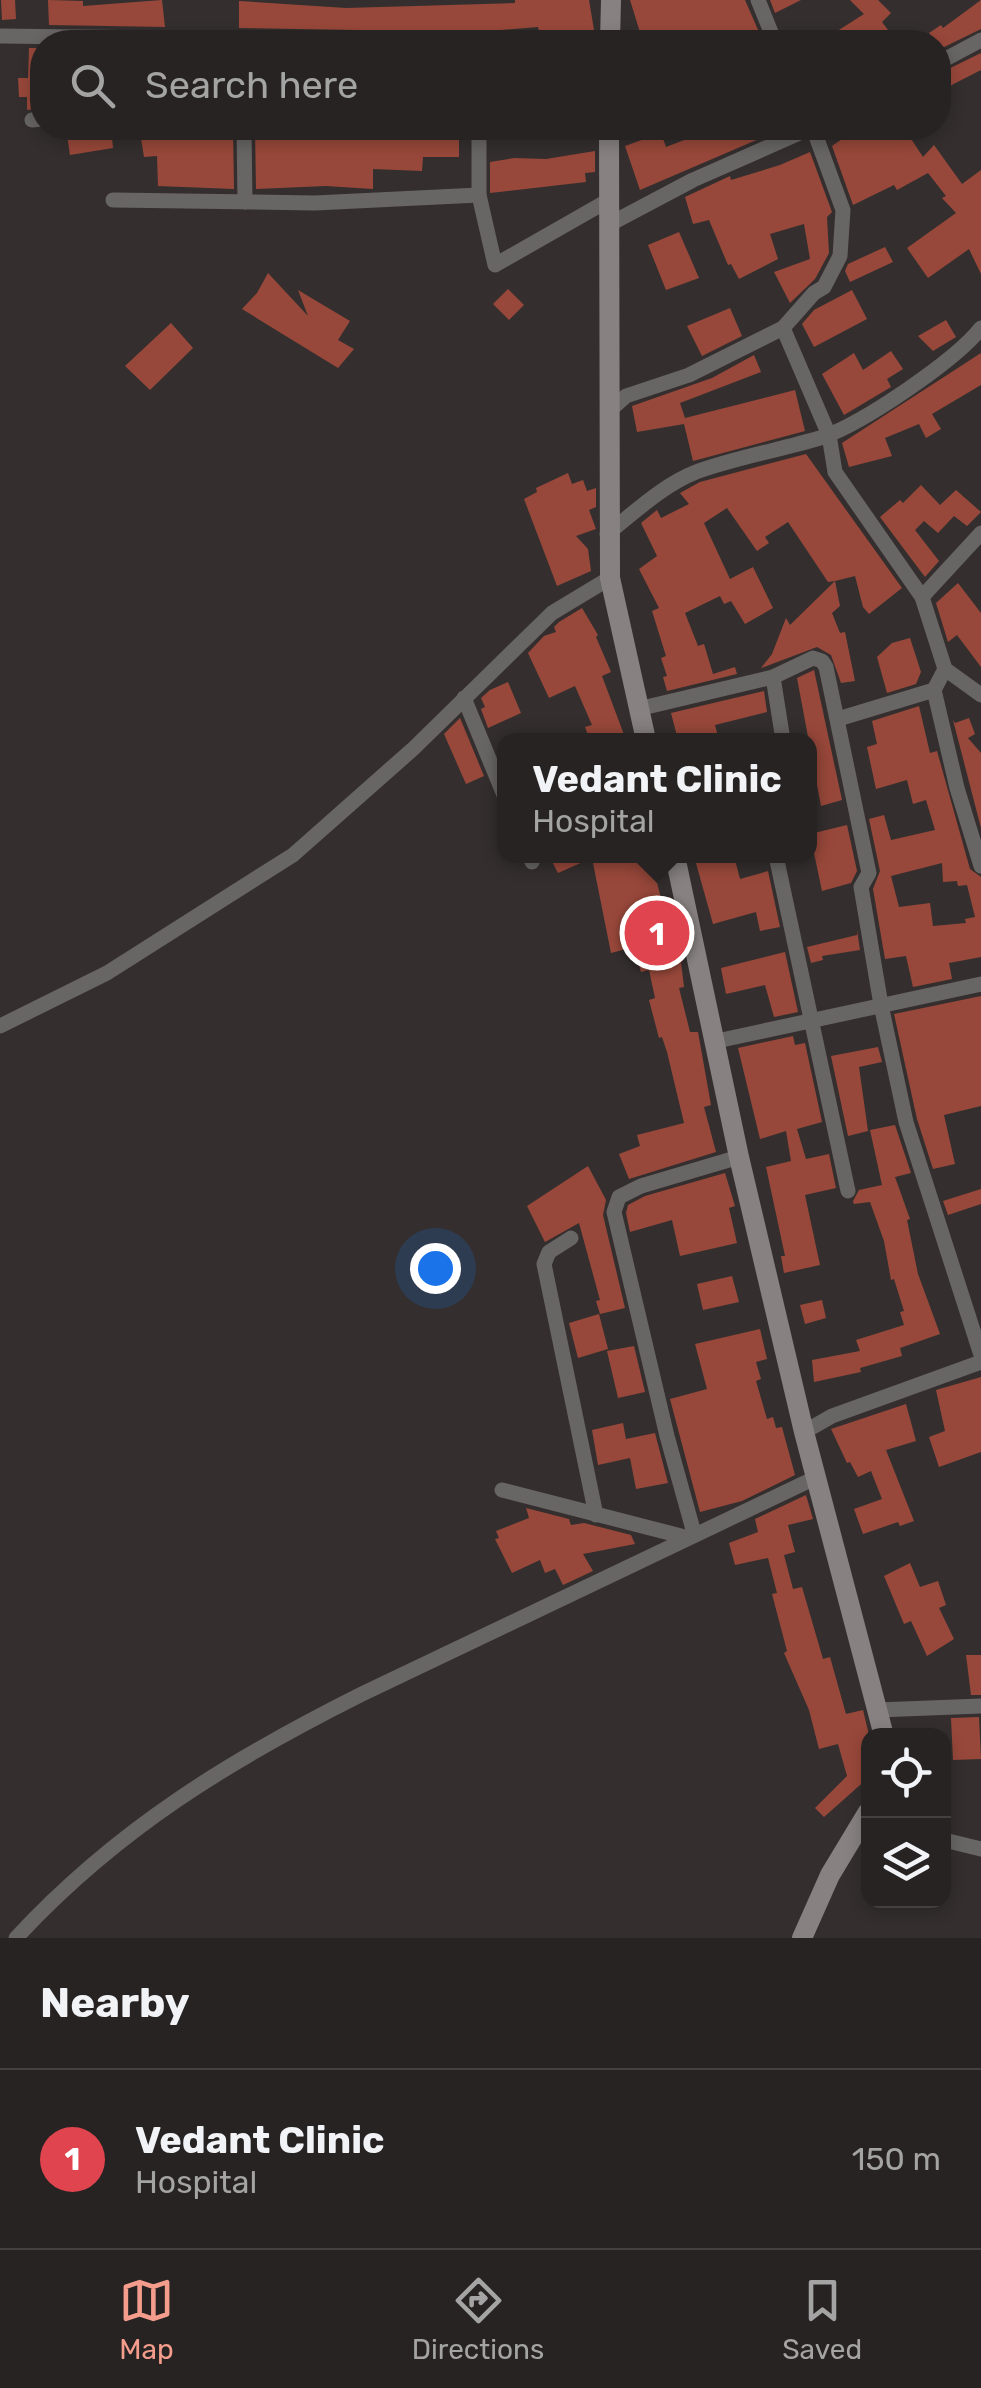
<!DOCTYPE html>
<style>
:root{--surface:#272322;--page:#2f2b2a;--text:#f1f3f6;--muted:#a4a4a5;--line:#434040;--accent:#f49d8c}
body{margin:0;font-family:Rubik,sans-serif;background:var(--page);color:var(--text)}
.controls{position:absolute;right:30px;bottom:30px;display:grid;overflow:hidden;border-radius:20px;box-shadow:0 5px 15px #0003}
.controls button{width:90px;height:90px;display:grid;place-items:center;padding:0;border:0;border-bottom:2px solid var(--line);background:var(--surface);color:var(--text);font:50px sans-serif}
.you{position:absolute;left:435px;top:1268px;width:35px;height:35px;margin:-25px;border:8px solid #fff;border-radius:50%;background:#1a73e8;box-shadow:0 0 0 15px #1a73e833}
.badge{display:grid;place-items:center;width:65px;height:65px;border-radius:50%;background:var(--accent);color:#fff;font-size:32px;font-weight:700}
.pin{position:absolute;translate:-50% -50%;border:5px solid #fff;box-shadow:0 2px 10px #0006}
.popup{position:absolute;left:497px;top:733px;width:320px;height:130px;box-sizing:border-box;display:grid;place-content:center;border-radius:20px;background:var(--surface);filter:drop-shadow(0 2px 8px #0005);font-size:32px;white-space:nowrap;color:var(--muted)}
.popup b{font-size:38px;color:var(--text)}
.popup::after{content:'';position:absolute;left:50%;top:100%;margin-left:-20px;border:20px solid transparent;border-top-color:var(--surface)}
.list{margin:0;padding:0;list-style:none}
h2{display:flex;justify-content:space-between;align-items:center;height:130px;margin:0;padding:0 40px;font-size:42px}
h2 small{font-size:32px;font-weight:400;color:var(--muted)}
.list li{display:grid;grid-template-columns:65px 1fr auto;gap:30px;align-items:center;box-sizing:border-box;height:180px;padding:0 40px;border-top:2px solid var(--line)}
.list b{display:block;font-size:38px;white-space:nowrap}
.list p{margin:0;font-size:32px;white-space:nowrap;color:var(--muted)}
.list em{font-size:32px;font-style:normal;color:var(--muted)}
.icon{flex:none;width:55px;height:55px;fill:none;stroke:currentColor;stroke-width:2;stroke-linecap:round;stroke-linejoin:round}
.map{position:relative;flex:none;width:981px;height:1938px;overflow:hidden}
.search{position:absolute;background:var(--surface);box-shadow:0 5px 15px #0003;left:30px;right:30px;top:30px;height:110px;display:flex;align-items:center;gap:25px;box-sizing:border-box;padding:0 35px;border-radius:40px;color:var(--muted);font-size:38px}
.sheet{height:310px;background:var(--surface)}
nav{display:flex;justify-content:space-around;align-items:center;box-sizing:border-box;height:140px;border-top:2px solid var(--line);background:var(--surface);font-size:28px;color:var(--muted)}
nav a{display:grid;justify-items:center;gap:5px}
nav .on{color:var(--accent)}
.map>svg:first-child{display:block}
</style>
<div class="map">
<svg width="981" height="1938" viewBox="0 0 981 1938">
<rect width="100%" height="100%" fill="#342f2e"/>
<g fill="#98483a" fill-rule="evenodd">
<path d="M1 0H15L16 19 2 20Z"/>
<path d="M48 0 83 1V6L162 0 165 27 49 25Z"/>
<path d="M515 0H589L596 42H542L538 27 476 32 239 28V1L346 8 515 3Z"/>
<path d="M630 0H745L762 39 733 42 730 33 705 42H643Z"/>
<path d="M770 0H801L775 13Z"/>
<path d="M850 0H878L891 13 882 22 897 42H820L864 14Z"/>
<path d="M981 0V29L938 50V42L929 33 941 25 943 28Z"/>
<path d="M29 48H42V108L27 110V97H19L18 78H28Z"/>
<path d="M981 53V70L938 92V74Z"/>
<path d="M66 128H111L113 148 70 155Z"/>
<path d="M153 128H233L234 189 158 186 157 156 144 157 140 132Z"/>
<path d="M255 128H459V157H423L422 171 373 169V189L326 186 256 189Z"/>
<path d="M689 128H781L782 129 640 190 625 146 661 133 666 147 692 137Z"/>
<path d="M858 128H904L923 157 934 145 962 184 981 170V274L969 249 928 278 907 248 956 213 942 198 946 196 928 173 897 190 894 185 853 205 832 146Z"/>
<path d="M595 151V172L585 173 586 182 490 193V162L514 158 546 159Z"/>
<path d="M810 152 832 212 827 217 829 253 815 279 790 303 774 272 810 259 804 224 770 234 778 259 739 279 731 264 728 265 709 220 693 224 685 197 730 176 731 180 780 165Z"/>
<path d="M679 232 699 278 666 290 648 245Z"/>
<path d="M885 247 893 262 850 282 845 271 848 264Z"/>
<path d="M268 273 308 316 298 290 350 321 338 340 354 349 338 368 242 309 257 293Z"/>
<path d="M508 289 524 305 509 320 493 304Z"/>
<path d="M852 290 867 319 814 347 802 324 814 310Z"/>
<path d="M730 308 742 336 702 356 687 326Z"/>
<path d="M946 320 956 337 933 351 918 336Z"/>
<path d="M171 323 193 348 150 390 125 366Z"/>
<path d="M891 351 903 369 887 379 891 387 844 415 822 374 854 353 863 370Z"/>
<path d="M981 353V385L932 414 941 429 926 438 919 424 885 438 892 456 849 467 842 443Z"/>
<path d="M754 355 761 372 680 403 685 418 795 390 805 431 693 461 684 424 637 432 632 406 712 378Z"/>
<path d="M806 454 902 588 869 614 863 607 855 576 835 581 840 606 832 613 840 633 845 632 855 681 841 683 831 655 817 647 761 668 772 654 786 618 790 625 835 581 828 582 788 522 765 537 769 543 757 551 727 508 704 523 730 579 753 567 773 608 745 624 731 601 724 604 720 596 685 613 698 646 704 644 713 674 735 667 737 674 667 691 663 677 667 676 661 658 666 656 652 611 659 608 639 569 657 556 641 523 657 510 661 518 689 504 680 493 700 482Z"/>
<path d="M568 473 572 484 583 480 587 491 596 488V507L589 510 596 529 576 536 588 549 591 571 557 586 524 499 537 492 536 488Z"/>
<path d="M921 485 940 505 956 490 981 512 967 526 954 516 938 533 924 521 915 530 939 561 925 577 880 517 900 500 903 503Z"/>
<path d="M958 583 981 613V667L957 635 948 642 936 603Z"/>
<path d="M582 608 598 635 596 637 611 672 602 676 626 740H590L585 727 592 725 575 686 549 698 528 653 544 636 556 632 554 627 559 622Z"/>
<path d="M910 638 921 672 916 684 887 693 877 657 892 643Z"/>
<path d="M814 670 842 800 821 806 797 678Z"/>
<path d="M508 682 521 713 488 728 481 709 485 707 481 698 490 690Z"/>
<path d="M764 691 767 712 715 725 719 740H678L671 713Z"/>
<path d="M919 706 930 753 937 751 970 869 981 877V957L949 963 952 979 913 987 906 956 885 959 873 889 880 871 869 819 884 815 891 840 935 830 926 800 913 804 907 780 876 789 867 747 877 744 872 721ZM942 863 943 882 957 881 958 886 967 885 975 917 965 919 966 923 933 926 930 903 899 907 891 876Z"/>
<path d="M460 718 484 776 466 784 444 734Z"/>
<path d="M969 718 975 734 968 738 981 753V828L953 720 955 723Z"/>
<path d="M847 825 857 871 851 883 822 891 810 834Z"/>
<path d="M549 856H650L661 898 670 897 683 961 681 962 684 987 679 988 690 1032H698L711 1105 704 1107 716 1152 629 1179 619 1154 640 1146 637 1135 684 1123 667 1052 662 1037 659 1038 649 1000 655 998 649 970 641 972 634 947 611 953 592 858 558 873Z"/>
<path d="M694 856H734L740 879 768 871 780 927 760 931 756 912 713 924Z"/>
<path d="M857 930 860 950 822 956 823 960 811 963 807 947 857 935Z"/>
<path d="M785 952 798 1012 774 1017 765 985 726 994 721 968Z"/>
<path d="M981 996V1106L944 1115 955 1164 933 1169 917 1119 894 1014Z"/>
<path d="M793 1036 795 1045 805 1043 822 1122 797 1129 806 1159 829 1154 836 1188 805 1195 820 1265 784 1273 781 1256H785L766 1167 791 1161 786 1131 760 1139 738 1048Z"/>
<path d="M878 1047 882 1062 859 1067 868 1131 848 1136 831 1056Z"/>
<path d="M895 1125 911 1173 895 1177 910 1219 907 1220 918 1274 940 1334 900 1348 902 1356 860 1368 861 1372 814 1382 812 1360 860 1351 856 1340 904 1325 900 1312 904 1311 894 1279 891 1280 884 1241 870 1202 854 1204 853 1201 859 1190 882 1185 870 1130Z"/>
<path d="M588 1166 606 1200 603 1215 625 1308 600 1314 596 1301 600 1300 579 1223 545 1242 527 1206Z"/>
<path d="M725 1173 735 1206 729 1208 737 1243 680 1256 672 1220 630 1232 626 1213 628 1205 645 1196Z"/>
<path d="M981 1189V1204L948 1215 943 1201Z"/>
<path d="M732 1276 739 1302 703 1310 697 1284Z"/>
<path d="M822 1300 826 1318 805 1324 800 1305Z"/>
<path d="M599 1314 608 1349 578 1358 569 1323Z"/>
<path d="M760 1329 767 1359 756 1362 761 1379 756 1381 767 1419 773 1417 776 1428 782 1427 795 1475 742 1501 700 1512 670 1399 707 1389 695 1344Z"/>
<path d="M634 1346 645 1392 618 1398 607 1351Z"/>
<path d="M981 1377V1452L939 1467 929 1437 945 1431 936 1390Z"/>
<path d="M906 1404 916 1441 886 1450 914 1521 900 1526 898 1522 863 1534 854 1509 882 1499 871 1471 858 1477 850 1462 847 1463 831 1429Z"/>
<path d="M623 1423 626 1439 655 1433 668 1483 636 1489 630 1458 598 1465 592 1430Z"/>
<path d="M806 1495 813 1519 788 1525 795 1552 784 1555 793 1589 802 1587 823 1659 830 1657 846 1714 863 1710 868 1731V1778L824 1817 815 1808 847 1776 838 1744 819 1749 809 1710 784 1653 787 1651 772 1594 777 1593 768 1558 735 1565 729 1543 758 1532 755 1519Z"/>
<path d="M526 1508 569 1519 571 1525 584 1523 631 1535 635 1544 583 1554 593 1571 563 1585 555 1569 545 1573 540 1560 512 1573 495 1539 499 1538 496 1531 529 1518Z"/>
<path d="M910 1563 920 1587 938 1581 946 1605 939 1608 954 1639 927 1656 911 1621 904 1624 884 1576Z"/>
<path d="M966 1655H981V1695H971Z"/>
<path d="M979 1717 981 1759 953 1760 951 1718Z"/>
</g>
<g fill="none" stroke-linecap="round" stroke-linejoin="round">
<g stroke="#686565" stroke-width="15">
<path d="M758 0 775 42"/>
<path d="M0 36 472 42"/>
<path d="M938 63 981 40"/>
<path d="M32 120 42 119"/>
<path d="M244 128 245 202"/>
<path d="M479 128V195L495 265 609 200"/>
<path d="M813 128 843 210 840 256 824 287 814 293 783 328 829 435 835 472 922 597 945 669 981 695"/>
<path d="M113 200 315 203 479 195"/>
<path d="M608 225 693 180 811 128"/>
<path d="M608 412 626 396 689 375 783 328"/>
<path d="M607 534C635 512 663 485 696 472 737 457 781 450 823 437 863 423 955 361 981 328"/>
<path d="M922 597 981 533"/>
<path d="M945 669 934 690 957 788 981 866"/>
<path d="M773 677 783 740"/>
<path d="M464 698 504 795"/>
<path d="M638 709 773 677 813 658 822 661 826 667 869 873 861 887 881 1005 906 1122 981 1355"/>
<path d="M838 719 934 690"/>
<path d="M530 856 532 862"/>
<path d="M776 856 848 1191"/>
<path d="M0 1026 107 973 293 855 414 748 552 613 610 578"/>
<path d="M717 1041 981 984"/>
<path d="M571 1238 549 1252 544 1264 596 1515"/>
<path d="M804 1432 832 1416 981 1362"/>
<path d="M502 1490 685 1537"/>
<path d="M694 1533 667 1436 614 1212 619 1197 641 1186 739 1157"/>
<path d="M877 1710 981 1706"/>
<path d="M944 1840 981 1849"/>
<path d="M16 1938C117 1829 230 1760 362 1694L817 1477"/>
</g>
<g stroke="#878281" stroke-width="20">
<path d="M610 42 611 0"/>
<path d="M609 128 610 578 646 740"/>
<path d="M675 856 739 1157 804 1432 884 1736"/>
<path d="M802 1938 830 1875 868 1812"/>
</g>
</g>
</svg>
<div class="controls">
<button><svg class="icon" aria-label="locate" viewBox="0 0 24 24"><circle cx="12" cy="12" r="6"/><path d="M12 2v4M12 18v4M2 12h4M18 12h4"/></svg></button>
<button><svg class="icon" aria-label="layers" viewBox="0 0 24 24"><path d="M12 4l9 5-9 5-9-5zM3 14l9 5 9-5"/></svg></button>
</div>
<div class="you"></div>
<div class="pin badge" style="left:657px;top:933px;background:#e0444e">1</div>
<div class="popup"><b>Vedant Clinic</b>Hospital</div>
<div class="search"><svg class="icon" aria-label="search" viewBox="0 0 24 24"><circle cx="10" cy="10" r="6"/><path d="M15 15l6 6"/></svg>Search here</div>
</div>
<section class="sheet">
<h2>Nearby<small></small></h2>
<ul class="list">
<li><span class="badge" style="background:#e0444e">1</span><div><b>Vedant Clinic</b><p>Hospital</p></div><em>150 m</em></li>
</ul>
</section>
<nav>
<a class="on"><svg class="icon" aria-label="map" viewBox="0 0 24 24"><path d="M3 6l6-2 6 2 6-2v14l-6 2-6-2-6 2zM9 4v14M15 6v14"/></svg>Map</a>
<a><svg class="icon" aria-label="directions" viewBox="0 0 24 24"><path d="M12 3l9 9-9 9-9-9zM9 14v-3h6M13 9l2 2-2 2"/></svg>Directions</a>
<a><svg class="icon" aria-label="saved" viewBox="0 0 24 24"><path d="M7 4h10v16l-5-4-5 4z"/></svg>Saved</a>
</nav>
